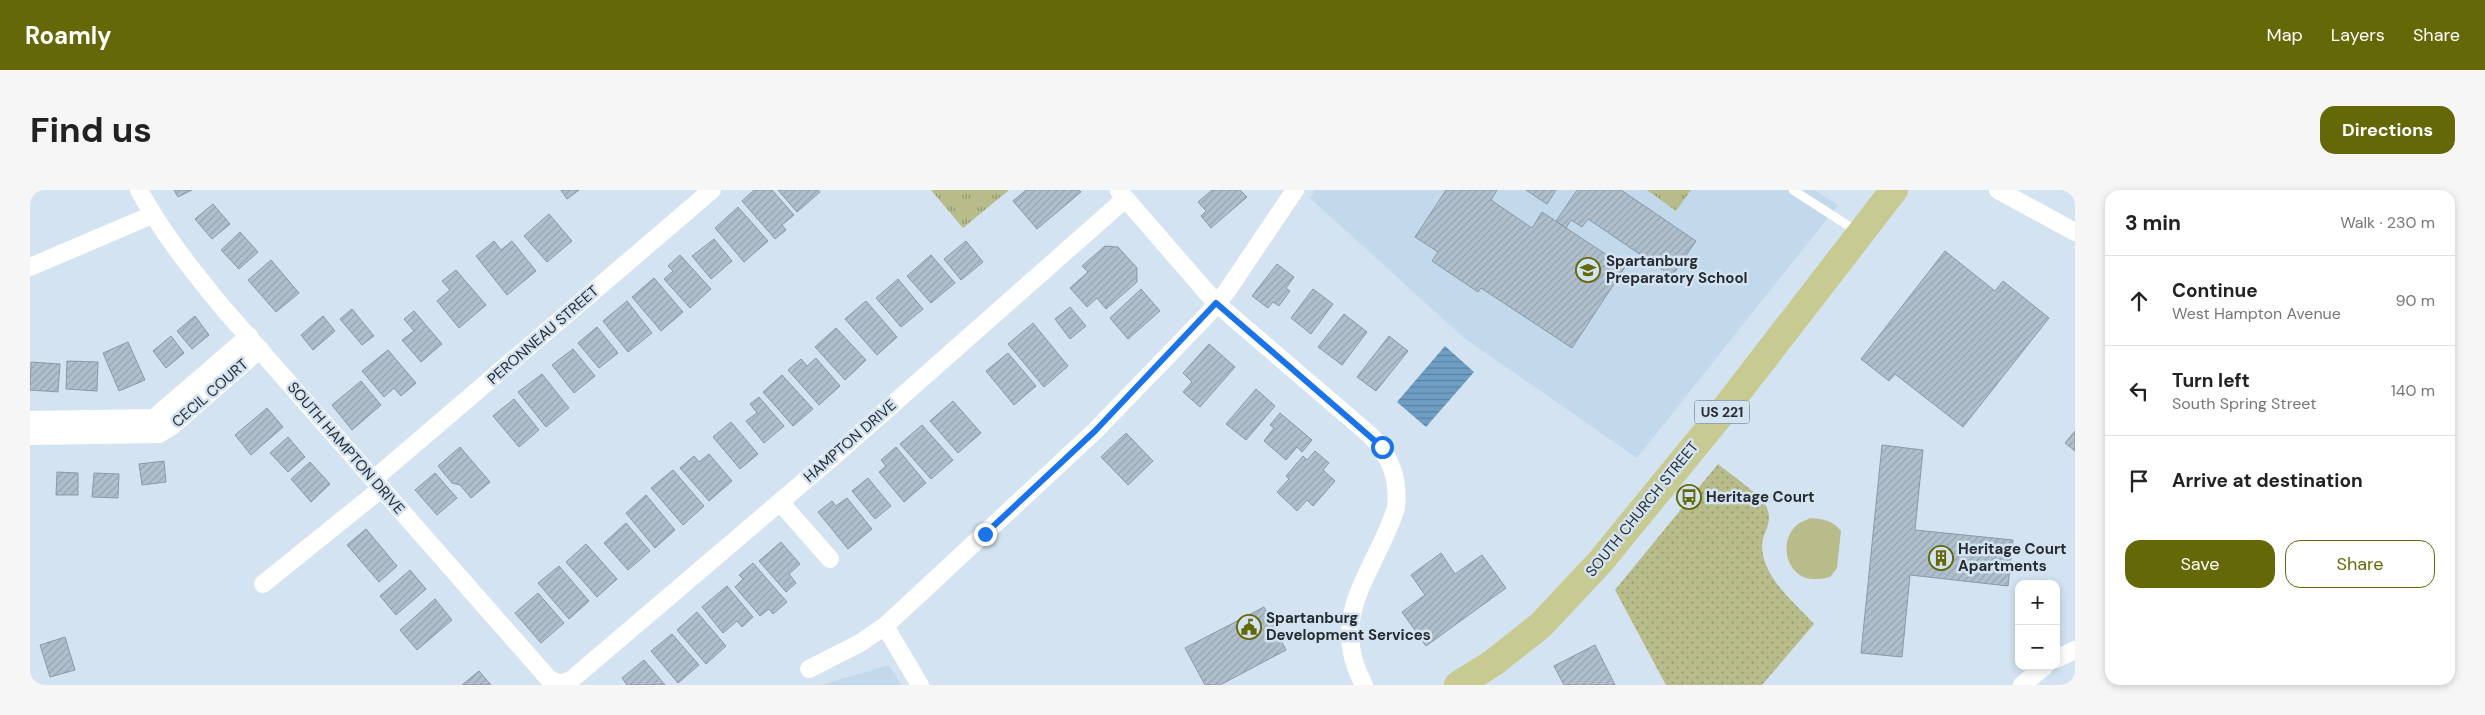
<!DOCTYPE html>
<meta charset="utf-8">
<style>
:root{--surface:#fff;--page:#f6f6f6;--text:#222;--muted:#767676;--line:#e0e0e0;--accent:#646807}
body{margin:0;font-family:"DM Sans",sans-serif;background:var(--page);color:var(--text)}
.controls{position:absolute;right:15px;bottom:15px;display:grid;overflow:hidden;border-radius:10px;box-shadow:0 2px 8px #0003}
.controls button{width:45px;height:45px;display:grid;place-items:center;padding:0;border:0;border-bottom:1px solid var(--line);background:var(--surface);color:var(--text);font:25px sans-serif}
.stop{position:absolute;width:15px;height:15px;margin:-11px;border:4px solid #1a73e8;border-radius:50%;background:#fff}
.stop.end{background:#1a73e8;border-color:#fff;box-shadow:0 1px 5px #0008}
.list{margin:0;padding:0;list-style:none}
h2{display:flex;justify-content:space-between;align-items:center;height:65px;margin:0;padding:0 20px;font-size:21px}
h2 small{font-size:16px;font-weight:400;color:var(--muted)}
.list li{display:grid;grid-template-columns:32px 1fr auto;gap:15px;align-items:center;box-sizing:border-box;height:90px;padding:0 20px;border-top:1px solid var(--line)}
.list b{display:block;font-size:19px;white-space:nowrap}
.list p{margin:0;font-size:16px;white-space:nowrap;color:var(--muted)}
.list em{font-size:16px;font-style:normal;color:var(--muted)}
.actions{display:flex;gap:10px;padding:15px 20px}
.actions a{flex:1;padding:11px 0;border:1px solid var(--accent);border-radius:15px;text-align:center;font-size:18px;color:var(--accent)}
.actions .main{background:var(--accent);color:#fff}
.icon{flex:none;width:28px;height:28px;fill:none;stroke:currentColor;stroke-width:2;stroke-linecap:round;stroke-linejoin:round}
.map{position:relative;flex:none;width:2045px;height:495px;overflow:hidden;border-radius:15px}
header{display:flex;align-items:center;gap:30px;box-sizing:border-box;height:70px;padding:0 25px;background:var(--accent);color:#fff}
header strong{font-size:24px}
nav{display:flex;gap:28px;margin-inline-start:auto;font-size:18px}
.intro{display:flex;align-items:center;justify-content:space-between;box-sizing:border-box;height:120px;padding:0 30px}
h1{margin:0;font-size:35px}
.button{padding:12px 22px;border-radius:15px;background:var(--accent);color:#fff;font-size:18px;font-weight:700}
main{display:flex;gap:30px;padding:0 30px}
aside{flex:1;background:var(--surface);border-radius:15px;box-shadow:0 2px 8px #0003}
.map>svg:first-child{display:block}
</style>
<header>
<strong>Roamly</strong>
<nav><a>Map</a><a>Layers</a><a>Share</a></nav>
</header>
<div class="intro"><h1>Find us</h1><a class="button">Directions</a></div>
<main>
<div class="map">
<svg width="2045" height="495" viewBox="0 0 2045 495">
<defs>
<pattern id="park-tufts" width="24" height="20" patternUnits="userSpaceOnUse" patternTransform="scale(1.25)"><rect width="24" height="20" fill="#b7bc8a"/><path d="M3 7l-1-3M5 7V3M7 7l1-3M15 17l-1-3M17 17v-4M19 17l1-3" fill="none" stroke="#959971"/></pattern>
<pattern id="garden-dots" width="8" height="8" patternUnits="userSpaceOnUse" patternTransform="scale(1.25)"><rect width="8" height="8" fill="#b7bc8a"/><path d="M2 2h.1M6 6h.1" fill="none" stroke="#959971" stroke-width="1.8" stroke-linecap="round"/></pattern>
<pattern id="water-rules" width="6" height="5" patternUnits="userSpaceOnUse" patternTransform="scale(1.25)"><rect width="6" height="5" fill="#6f9ec4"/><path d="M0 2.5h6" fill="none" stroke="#5b81a0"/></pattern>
<pattern id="building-hatch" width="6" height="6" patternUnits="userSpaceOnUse" patternTransform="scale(1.25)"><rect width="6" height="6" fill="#afbfcc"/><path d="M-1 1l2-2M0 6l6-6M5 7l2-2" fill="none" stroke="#96a4b0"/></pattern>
</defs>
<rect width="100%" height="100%" fill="#d3e3f1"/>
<g fill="#c2d8eb">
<path d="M1285 0H1784L1808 15 1607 268 1434 148 1280 8Z"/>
<path d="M859 475 871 495H791Z"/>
</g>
<path fill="#b7bc8a" d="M1780 328C1793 329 1802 330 1811 341L1807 378 1800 387C1793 389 1783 390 1776 388 1755 381 1750 350 1766 336 1769 332 1775 331 1780 328Z"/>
<g fill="url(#park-tufts)">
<path d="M901 0H979L933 38Z"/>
<path d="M1617 0H1661L1646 21Z"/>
</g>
<path fill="url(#garden-dots)" d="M1688 274C1696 281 1732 306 1735 314 1745 333 1733 340 1732 355 1732 387 1764 412 1784 434L1732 495H1636L1585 400Z"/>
<path fill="url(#water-rules)" d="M1415 156 1444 182 1396 237 1367 212Z"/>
<g fill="url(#building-hatch)" stroke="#8a99a6">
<path d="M144 0H162L148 7Z"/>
<path d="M531 0H549L537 9Z"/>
<path d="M724 0H742L764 25 752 35 756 40 745 49 712 11Z"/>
<path d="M748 0H788L790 2 767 22Z"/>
<path d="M996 0H1049L1051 2 1007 39 983 11Z"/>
<path d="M1182 0H1210L1217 7 1181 38 1171 26 1176 21 1168 12Z"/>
<path d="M1416 0H1467L1461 10 1502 38 1512 22 1595 77 1542 158 1451 98 1448 102 1402 71 1408 62 1385 47Z"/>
<path d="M1496 0H1526L1517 14Z"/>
<path d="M1547 0H1591L1666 51 1642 86 1558 29 1552 37 1541 30 1536 38 1526 31Z"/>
<path d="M183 14 200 34 182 49 165 29Z"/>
<path d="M708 17 738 51 714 72 685 38Z"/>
<path d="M519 24 542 51 517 72 494 46Z"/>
<path d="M210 42 228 62 209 79 191 60Z"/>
<path d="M684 49 702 71 681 89 662 66Z"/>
<path d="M464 51 471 60 482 51 506 81 477 105 446 66Z"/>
<path d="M936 51 953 72 931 90 914 69Z"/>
<path d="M1075 56 1088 57 1107 78V92L1076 119 1067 108 1057 117 1040 98 1058 82 1052 76Z"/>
<path d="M1915 61 1965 101 1973 91 2019 128 1933 237 1865 184 1859 191 1831 169Z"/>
<path d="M650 65 681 99 660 118 634 89 643 81 638 76Z"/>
<path d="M901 65 925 93 901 113 877 86Z"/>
<path d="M241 70 269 103 246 122 218 90Z"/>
<path d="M1247 74 1264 87 1256 98 1260 101 1249 116 1243 112 1238 118 1222 106Z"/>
<path d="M426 80 456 115 429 138 407 111 420 100 412 91Z"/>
<path d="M624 88 653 122 631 141 602 107Z"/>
<path d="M868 89 893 119 871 137 846 108Z"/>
<path d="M1111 99 1130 121 1098 149 1080 128Z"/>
<path d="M1283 99 1303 114 1281 144 1261 128Z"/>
<path d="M597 111 622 143 598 162 573 131Z"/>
<path d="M836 111 867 147 847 165 815 129Z"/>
<path d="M1040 117 1056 136 1040 149 1025 129Z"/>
<path d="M322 119 344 146 332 155 310 129Z"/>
<path d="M384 121 412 154 391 172 372 150 384 141 374 129Z"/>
<path d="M1314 124 1337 142 1312 175 1288 157Z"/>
<path d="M165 126 179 145 162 159 147 141Z"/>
<path d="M293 126 305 141 283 160 271 145Z"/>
<path d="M1003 133 1038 176 1014 197 978 154Z"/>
<path d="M567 137 588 163 569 178 548 153Z"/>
<path d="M806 138 836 170 815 190 785 157Z"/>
<path d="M141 146 154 163 136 178 123 161Z"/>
<path d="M1359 146 1378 161 1346 201 1327 187Z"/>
<path d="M98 152 115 190 89 201 73 163Z"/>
<path d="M1179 154 1205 177 1170 217 1153 202 1162 192 1153 183Z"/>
<path d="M543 159 565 186 544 203 522 175Z"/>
<path d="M358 160 386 193 371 206 364 198 354 207 332 181Z"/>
<path d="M978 163 1006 196 984 215 956 181Z"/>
<path d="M786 168 810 196 789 215 758 180 771 169 777 176Z"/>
<path d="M37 171 68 172 67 201 36 199Z"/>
<path d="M1 172 30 174 28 202 0 200Z"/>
<path d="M512 184 539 218 516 237 488 202Z"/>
<path d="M752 185 783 219 763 236 733 202Z"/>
<path d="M331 191 351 215 322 240 302 215Z"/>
<path d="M1226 199 1245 216 1216 250 1196 234Z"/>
<path d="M729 207 754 236 734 253 716 231 727 223 720 214Z"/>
<path d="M484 209 509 240 489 257 463 226Z"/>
<path d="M923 211 951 243 928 263 900 231Z"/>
<path d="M237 218 253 237 221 265 205 245Z"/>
<path d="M1250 223 1282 250 1272 262 1267 257 1256 270 1234 251 1244 238 1240 235Z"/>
<path d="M701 232 728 264 710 279 683 247Z"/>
<path d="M892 235 923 270 901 289 870 254Z"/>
<path d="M2045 241V261L2035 253Z"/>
<path d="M1096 243 1123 271 1098 295 1071 267Z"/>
<path d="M258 247 275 267 258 282 240 263Z"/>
<path d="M1852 255 1893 260 1885 340 1983 350 1978 396 1880 385 1872 467 1831 463Z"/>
<path d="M430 257 460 292 441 308 430 295 422 293 408 276Z"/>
<path d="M866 257 896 293 874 312 849 282 856 276 851 270Z"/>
<path d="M1285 261 1299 273 1293 280 1305 291 1283 316 1277 310 1267 321 1247 302 1259 289 1256 286 1273 266 1277 270Z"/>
<path d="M679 264 702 291 679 311 650 278 664 266 669 272Z"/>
<path d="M134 271 136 292 112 295 109 274Z"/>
<path d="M280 272 300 294 281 312 261 289Z"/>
<path d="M643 280 674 316 653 335 621 298Z"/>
<path d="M27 282 48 283V305H26Z"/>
<path d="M64 283 89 284 88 308 62 307Z"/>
<path d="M405 283 427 308 407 325 385 300Z"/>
<path d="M838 288 861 316 845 329 822 301Z"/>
<path d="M616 305 645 340 625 358 596 323Z"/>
<path d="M817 308 842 339 818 359 788 322 802 311 806 316Z"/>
<path d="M596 333 620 361 598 380 574 353Z"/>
<path d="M336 339 367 376 349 392 317 355Z"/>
<path d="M751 352 770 374 759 384 766 393 756 402 729 371Z"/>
<path d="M556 354 587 389 567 407 536 372Z"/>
<path d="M1411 363 1425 384 1452 365 1476 398 1396 456 1372 422 1395 405 1381 385Z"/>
<path d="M723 373 757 412 743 424 739 419 730 426 705 397 713 389 709 385Z"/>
<path d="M529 376 559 411 539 429 508 393Z"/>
<path d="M380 380 396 399 366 425 350 406Z"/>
<path d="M697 396 723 427 712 437 707 431 693 443 672 417Z"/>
<path d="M508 403 534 433 511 453 485 423Z"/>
<path d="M405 409 422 430 387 460 370 440Z"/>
<path d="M1234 417 1256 460 1190 495H1175L1155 458Z"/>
<path d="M667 422 696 456 676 474 647 440Z"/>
<path d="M642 444 669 475 648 493 621 461Z"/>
<path d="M35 447 45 480 20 487 10 455Z"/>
<path d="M1565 455 1585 495H1534L1524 476Z"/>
<path d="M614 470 635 495H597L592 488Z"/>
<path d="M449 481 461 495H432Z"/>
</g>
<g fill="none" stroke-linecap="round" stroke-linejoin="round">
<path stroke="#fff" stroke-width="9" d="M1763 0 1828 42"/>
<g stroke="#fff" stroke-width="18">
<path d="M109 0C132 43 162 80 193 118L518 488C527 494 532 494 541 490L811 260 1095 9"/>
<path d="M1968 0 2045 42"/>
<path d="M1089 1 1186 113 1340 245C1361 267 1369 288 1366 318 1345 383 1296 425 1334 495"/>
<path d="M0 77 122 25"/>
<path d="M0 230 124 228 219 146"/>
<path d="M0 246 129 244 142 236 230 159"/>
<path d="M344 289 682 0"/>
<path d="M750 312 800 369"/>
<path d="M233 394 352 298"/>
<path d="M855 436 890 495"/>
<path d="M2026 469 2045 460"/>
<path d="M779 479 830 453 855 436 1065 241 1177 125 1197 101 1265 0"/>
<path d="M1992 495 2015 476"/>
</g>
<path stroke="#c7cb92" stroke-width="28" d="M1428 495 1463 473 1511 435 1570 372 1687 229 1864 0"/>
</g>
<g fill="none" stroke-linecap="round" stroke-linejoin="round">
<path stroke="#1a73e8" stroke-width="6" d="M955 344 1065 241 1186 113 1352 257"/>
</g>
<defs>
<symbol id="school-ring" viewBox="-11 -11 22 22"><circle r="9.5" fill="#d3e3f1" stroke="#646807" stroke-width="1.5"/><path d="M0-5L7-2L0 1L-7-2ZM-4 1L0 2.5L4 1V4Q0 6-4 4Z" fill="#646807"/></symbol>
<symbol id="bus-ring" viewBox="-11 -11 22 22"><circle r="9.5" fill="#d3e3f1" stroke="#646807" stroke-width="1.5"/><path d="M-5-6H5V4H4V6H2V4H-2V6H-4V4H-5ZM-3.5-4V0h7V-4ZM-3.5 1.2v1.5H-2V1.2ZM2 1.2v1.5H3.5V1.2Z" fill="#646807"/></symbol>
<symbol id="building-ring" viewBox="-11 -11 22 22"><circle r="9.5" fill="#d3e3f1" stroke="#646807" stroke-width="1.5"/><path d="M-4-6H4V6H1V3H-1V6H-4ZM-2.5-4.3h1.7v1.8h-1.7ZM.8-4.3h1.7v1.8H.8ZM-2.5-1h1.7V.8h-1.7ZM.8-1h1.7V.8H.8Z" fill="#646807"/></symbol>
<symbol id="civic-ring" viewBox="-11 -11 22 22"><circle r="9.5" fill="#d3e3f1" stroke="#646807" stroke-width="1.5"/><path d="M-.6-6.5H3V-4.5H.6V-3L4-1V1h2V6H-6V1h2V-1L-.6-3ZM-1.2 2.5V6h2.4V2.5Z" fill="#646807"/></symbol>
</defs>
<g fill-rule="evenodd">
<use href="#school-ring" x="1544" y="66" width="28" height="28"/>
<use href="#bus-ring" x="1645" y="293" width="28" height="28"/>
<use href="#building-ring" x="1897" y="354" width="28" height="28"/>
<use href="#civic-ring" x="1205" y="423" width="28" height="28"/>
</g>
<g text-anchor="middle" stroke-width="5" stroke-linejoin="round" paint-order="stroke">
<rect fill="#d3e3f1" stroke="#5a636b" stroke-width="1" x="1664.5" y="210.5" width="55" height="23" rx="4"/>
<g font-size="14" font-weight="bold" fill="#262c31">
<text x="1692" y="227">US 221</text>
</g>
<g font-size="15" font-weight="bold" fill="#262c31" stroke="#d3e3f1" text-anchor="start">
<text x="1576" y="76">Spartanburg<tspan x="1576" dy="17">Preparatory School</tspan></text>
<text x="1676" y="312">Heritage Court</text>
<text x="1928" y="364">Heritage Court<tspan x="1928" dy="17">Apartments</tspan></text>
<text x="1236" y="433">Spartanburg<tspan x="1236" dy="17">Development Services</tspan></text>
</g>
<g font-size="15" fill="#262c31" stroke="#d3e3f1">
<text transform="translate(513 145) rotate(-41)" y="5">PERONNEAU STREET</text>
<text transform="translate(180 203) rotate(-41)" y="5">CECIL COURT</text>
<text transform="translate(820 251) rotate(-41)" y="5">HAMPTON DRIVE</text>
<text transform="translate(316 258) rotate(49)" y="5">SOUTH HAMPTON DRIVE</text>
<text transform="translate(1612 319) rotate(-51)" y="5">SOUTH CHURCH STREET</text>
</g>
</g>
</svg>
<div class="controls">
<button>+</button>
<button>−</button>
</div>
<div class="stop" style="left:1352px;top:257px"></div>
<div class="stop end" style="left:955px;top:344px"></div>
</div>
<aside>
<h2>3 min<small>Walk · 230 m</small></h2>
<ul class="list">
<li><svg class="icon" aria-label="ahead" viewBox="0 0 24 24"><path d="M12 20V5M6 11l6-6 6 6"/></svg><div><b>Continue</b><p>West Hampton Avenue</p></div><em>90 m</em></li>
<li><svg class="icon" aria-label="left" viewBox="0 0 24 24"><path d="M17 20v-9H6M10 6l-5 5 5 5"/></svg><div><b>Turn left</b><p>South Spring Street</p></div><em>140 m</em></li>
<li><svg class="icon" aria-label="arrive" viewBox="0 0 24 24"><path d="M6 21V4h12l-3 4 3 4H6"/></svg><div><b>Arrive at destination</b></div></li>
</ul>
<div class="actions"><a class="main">Save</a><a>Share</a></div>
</aside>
</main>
